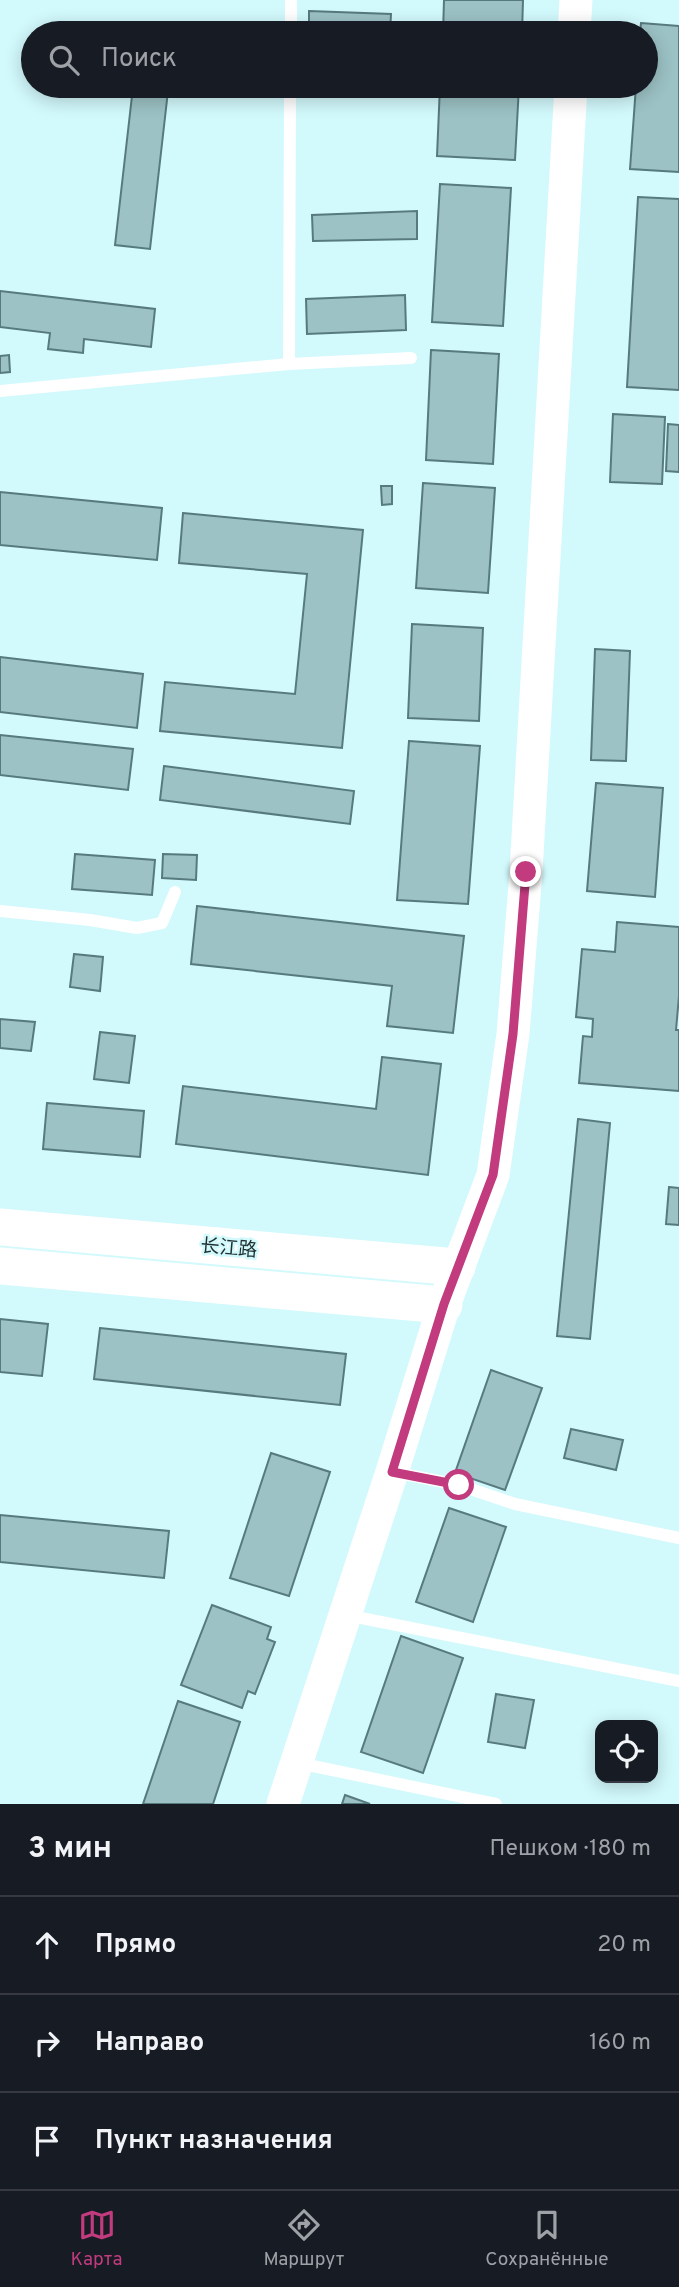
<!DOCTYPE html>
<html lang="ru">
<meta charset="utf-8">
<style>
:root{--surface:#171b24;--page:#20242c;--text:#f1f3f6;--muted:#9ea1a6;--line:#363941;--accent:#c13b7e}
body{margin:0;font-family:Overpass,"Noto Sans SC",sans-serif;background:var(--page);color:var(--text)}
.controls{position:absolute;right:21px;bottom:21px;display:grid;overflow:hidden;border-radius:14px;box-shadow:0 4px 18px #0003}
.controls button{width:63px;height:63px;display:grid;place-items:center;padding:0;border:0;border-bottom:2px solid var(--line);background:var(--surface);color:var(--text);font:35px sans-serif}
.stop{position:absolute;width:21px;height:21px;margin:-16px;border:5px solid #c13b7e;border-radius:50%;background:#fff}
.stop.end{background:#c13b7e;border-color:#fff;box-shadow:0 2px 7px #0008}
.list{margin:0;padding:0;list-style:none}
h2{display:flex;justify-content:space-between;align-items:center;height:91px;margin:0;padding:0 28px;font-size:30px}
h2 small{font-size:23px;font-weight:400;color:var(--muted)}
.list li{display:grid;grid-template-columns:46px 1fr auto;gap:21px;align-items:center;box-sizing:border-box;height:98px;padding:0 28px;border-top:2px solid var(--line)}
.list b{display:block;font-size:26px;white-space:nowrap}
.list em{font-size:23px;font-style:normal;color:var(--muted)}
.icon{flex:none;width:38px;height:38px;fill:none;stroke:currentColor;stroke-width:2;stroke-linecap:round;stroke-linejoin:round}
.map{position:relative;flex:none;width:679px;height:1804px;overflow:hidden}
.search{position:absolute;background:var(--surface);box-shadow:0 4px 18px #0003;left:21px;right:21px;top:21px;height:77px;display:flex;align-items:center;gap:18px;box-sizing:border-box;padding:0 24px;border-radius:38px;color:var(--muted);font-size:26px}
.sheet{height:385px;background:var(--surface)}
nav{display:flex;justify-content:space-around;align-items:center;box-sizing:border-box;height:98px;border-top:2px solid var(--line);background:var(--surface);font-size:19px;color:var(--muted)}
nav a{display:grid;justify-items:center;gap:4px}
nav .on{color:var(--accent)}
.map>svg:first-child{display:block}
</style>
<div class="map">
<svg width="679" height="1804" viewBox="0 0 679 1804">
<rect width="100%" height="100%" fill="#d2f9fc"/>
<g fill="#9cc2c5" stroke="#577a7e" stroke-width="2">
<path d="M444 0H523L522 33H443Z"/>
<path d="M309 11 391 14 390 33H309Z"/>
<path d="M641 23 679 26V172L630 169 636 86H646V33H640Z"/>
<path d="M440 86H519L515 160 437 156Z"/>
<path d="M133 87 168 91 150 249 115 245Z"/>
<path d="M440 184 511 188 503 326 432 322Z"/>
<path d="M638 197 679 199V390L627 387Z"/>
<path d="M417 211V239L313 241 312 215Z"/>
<path d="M0 291 155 309 151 347 84 339 83 353 48 349 50 333 0 327Z"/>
<path d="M405 295 406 330 307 334 306 299Z"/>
<path d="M431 350 499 354 493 464 426 460Z"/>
<path d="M9 355 10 372 0 373V356Z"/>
<path d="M613 414 665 417 662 484 610 482Z"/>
<path d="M668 424 679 425V472L666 471Z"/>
<path d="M423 483 495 488 488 593 416 588Z"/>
<path d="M381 486H392V504L382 505Z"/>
<path d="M0 492 162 508 157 560 0 545Z"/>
<path d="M183 513 363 530 342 748 160 731 165 682 295 694 307 574 179 563Z"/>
<path d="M412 624 483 628 479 721 408 718Z"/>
<path d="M595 649 630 651 626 761 591 760Z"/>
<path d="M0 657 143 674 137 728 0 712Z"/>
<path d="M0 735 133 749 128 790 0 775Z"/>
<path d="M409 741 480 746 468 904 397 900Z"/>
<path d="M164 766 354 791 350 824 160 800Z"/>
<path d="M596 783 663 788 655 897 587 891Z"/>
<path d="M75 854 155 860 152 895 72 889Z"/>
<path d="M163 854 197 855 196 880 162 878Z"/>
<path d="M197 906 464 936 453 1033 387 1026 392 986 191 964Z"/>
<path d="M617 922 679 927V996L676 1030H679V1091L579 1083 583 1036 592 1037 593 1019 576 1017 582 949 615 952Z"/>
<path d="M74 954 103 957 100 991 70 987Z"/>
<path d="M0 1019 35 1022 31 1051 0 1048Z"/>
<path d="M100 1032 135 1036 129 1083 94 1079Z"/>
<path d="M382 1057 441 1064 428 1175 176 1144 183 1086 376 1109Z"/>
<path d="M47 1103 144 1111 140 1157 43 1149Z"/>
<path d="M578 1119 610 1123 590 1339 557 1336Z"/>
<path d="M669 1187 679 1188V1225L666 1224Z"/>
<path d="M0 1319 48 1324 42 1376 0 1372Z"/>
<path d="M100 1328 346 1354 340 1405 94 1379Z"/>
<path d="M491 1370 542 1388 505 1490 455 1473Z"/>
<path d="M571 1429 623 1440 616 1470 564 1458Z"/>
<path d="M271 1453 330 1472 289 1596 230 1578Z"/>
<path d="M449 1508 506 1527 473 1622 416 1602Z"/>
<path d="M0 1515 169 1531 164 1578 0 1562Z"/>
<path d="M212 1605 271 1627 267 1639 275 1642 255 1694 248 1691 242 1708 181 1685Z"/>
<path d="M401 1636 463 1658 423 1773 361 1752Z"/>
<path d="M496 1694 534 1700 525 1748 488 1742Z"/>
<path d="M178 1701 240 1722 213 1804H143Z"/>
<path d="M345 1795 370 1804H342Z"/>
</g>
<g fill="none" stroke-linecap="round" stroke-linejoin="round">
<g stroke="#fff" stroke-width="12">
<path d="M291 33V0"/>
<path d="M289 364 290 86"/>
<path d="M0 391 289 364 411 358"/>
<path d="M0 911 90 920 137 928 162 923 175 892"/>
<path d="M393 1472 459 1485 515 1504 679 1538"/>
<path d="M346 1615 679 1681"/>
<path d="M298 1763 496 1804"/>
</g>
<g stroke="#fff" stroke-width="33">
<path d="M574 33 576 0"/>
<path d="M283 1804 392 1472 444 1305 493 1175 513 1034 526 872 571 86"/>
</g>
<g stroke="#fff" stroke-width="37">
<path d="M0 1227 457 1267"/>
<path d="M0 1266 444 1305"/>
</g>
</g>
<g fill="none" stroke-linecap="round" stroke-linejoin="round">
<path stroke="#c13b7e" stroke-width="9" d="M459 1485 392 1472 444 1304 493 1175 513 1034 526 872"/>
</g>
<g text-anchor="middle" stroke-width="5" stroke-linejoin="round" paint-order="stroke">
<g font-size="19" fill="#1f2e30" stroke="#d2f9fc">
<text transform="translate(229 1247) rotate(5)" y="7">长江路</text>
</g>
</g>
</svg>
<div class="controls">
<button><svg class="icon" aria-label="locate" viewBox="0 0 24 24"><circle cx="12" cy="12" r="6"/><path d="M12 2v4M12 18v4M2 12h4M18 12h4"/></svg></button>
</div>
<div class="stop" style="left:459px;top:1485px"></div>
<div class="stop end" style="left:526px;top:872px"></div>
<div class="search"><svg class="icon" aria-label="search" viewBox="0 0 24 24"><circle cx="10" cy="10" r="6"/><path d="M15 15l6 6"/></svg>Поиск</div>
</div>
<section class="sheet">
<h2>3 мин<small>Пешком · 180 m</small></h2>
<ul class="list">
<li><svg class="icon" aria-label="ahead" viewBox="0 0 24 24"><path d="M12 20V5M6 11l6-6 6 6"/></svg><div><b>Прямо</b></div><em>20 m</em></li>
<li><svg class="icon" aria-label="right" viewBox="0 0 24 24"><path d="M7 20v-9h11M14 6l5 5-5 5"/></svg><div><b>Направо</b></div><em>160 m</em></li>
<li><svg class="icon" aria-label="arrive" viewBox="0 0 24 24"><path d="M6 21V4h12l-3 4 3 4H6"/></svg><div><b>Пункт назначения</b></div></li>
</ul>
</section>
<nav>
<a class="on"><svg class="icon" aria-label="map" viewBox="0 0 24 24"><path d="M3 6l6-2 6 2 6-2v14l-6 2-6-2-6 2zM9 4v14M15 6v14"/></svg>Карта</a>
<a><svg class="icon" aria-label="directions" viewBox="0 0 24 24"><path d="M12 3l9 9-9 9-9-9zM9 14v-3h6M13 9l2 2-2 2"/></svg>Маршрут</a>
<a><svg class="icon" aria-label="saved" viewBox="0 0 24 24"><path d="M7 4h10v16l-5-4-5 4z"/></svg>Сохранённые</a>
</nav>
